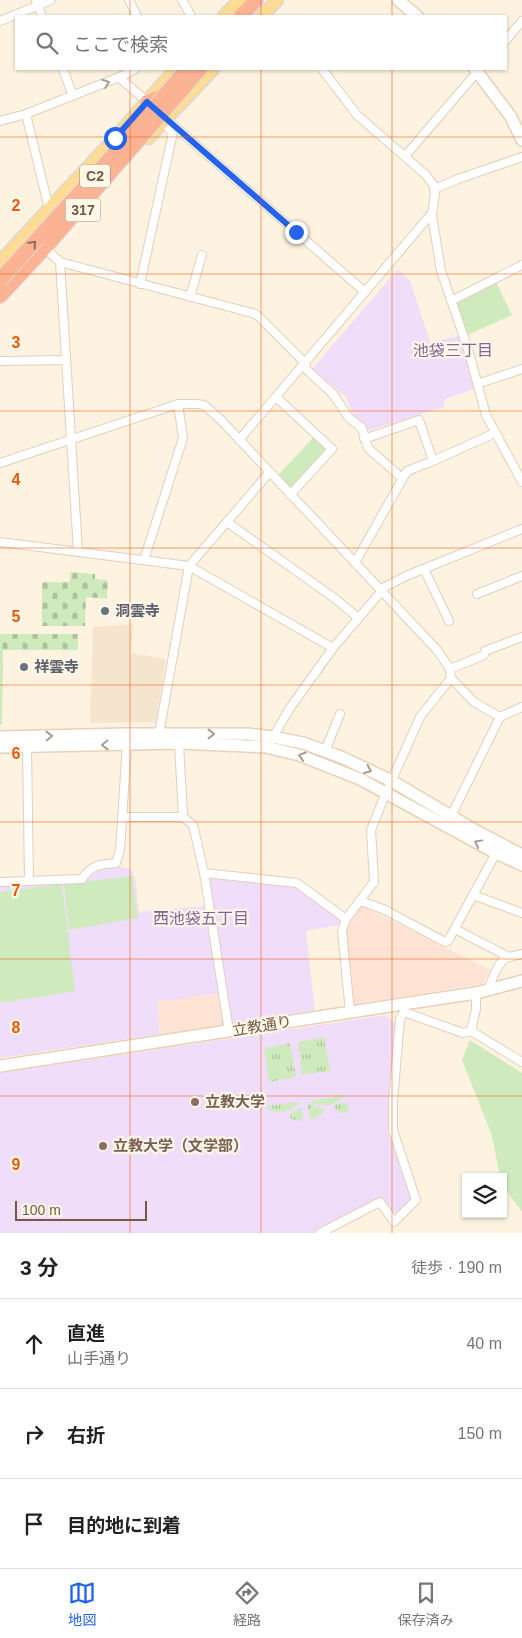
<!DOCTYPE html>
<html lang="ja">
<meta charset="utf-8">
<style>
:root{--surface:#fff;--page:#f2f2f2;--text:#222;--muted:#767676;--line:#e0e0e0;--accent:#2563eb}
body{margin:0;font-family:Helvetica,"Noto Sans JP",sans-serif;background:var(--page);color:var(--text)}
.controls{position:absolute;right:15px;bottom:15px;display:grid;overflow:hidden;border-radius:0px;box-shadow:0 1px 4px #0004}
.controls button{width:45px;height:45px;display:grid;place-items:center;padding:0;border:0;border-bottom:1px solid var(--line);background:var(--surface);color:var(--text);font:25px sans-serif}
.scale{position:absolute;left:15px;bottom:12px;width:132px;box-sizing:border-box;padding-left:5px;border:2px solid #755946;border-top:0;font-size:14px;line-height:18px;white-space:nowrap;color:#755946;-webkit-text-stroke:4px #fff7e7;paint-order:stroke}
.stop{position:absolute;width:15px;height:15px;margin:-11px;border:4px solid #2563eb;border-radius:50%;background:#fff}
.stop.end{background:#2563eb;border-color:#fff;box-shadow:0 1px 5px #0008}
.list{margin:0;padding:0;list-style:none}
h2{display:flex;justify-content:space-between;align-items:center;height:65px;margin:0;padding:0 20px;font-size:21px}
h2 small{font-size:16px;font-weight:400;color:var(--muted)}
.list li{display:grid;grid-template-columns:32px 1fr auto;gap:15px;align-items:center;box-sizing:border-box;height:90px;padding:0 20px;border-top:1px solid var(--line)}
.list b{display:block;font-size:19px;white-space:nowrap}
.list p{margin:0;font-size:16px;white-space:nowrap;color:var(--muted)}
.list em{font-size:16px;font-style:normal;color:var(--muted)}
.icon{flex:none;width:28px;height:28px;fill:none;stroke:currentColor;stroke-width:2;stroke-linecap:round;stroke-linejoin:round}
.map{position:relative;flex:none;width:522px;height:1233px;overflow:hidden}
.search{position:absolute;background:var(--surface);box-shadow:0 1px 4px #0004;left:15px;right:15px;top:15px;height:55px;display:flex;align-items:center;gap:12px;box-sizing:border-box;padding:0 18px;border-radius:0px;color:var(--muted);font-size:19px}
.sheet{height:335px;background:var(--surface)}
nav{display:flex;justify-content:space-around;align-items:center;box-sizing:border-box;height:70px;border-top:1px solid var(--line);background:var(--surface);font-size:14px;color:var(--muted)}
nav a{display:grid;justify-items:center;gap:2px}
nav .on{color:var(--accent)}
.map>svg:first-child{display:block}
</style>
<div class="map">
<svg width="522" height="1233" viewBox="0 0 522 1233">
<defs>
<pattern id="grass-tufts" width="24" height="20" patternUnits="userSpaceOnUse" patternTransform="scale(1.25)"><rect width="24" height="20" fill="#cfebbe"/><path d="M3 7l-1-3M5 7V3M7 7l1-3M15 17l-1-3M17 17v-4M19 17l1-3" fill="none" stroke="#adc19c"/></pattern>
<pattern id="cemetery-stones" width="16" height="16" patternUnits="userSpaceOnUse" patternTransform="scale(1.25)"><rect width="16" height="16" fill="#cfebbe"/><path d="M2 7V4a2 2 0 0 1 4 0v3zM10 15v-3a2 2 0 0 1 4 0v3z" fill="#adc19c"/></pattern>
</defs>
<rect width="100%" height="100%" fill="#fdf3e0"/>
<path fill="#f5e5ce" d="M133 624 131 653 166 659 156 722 90 723 93 627Z"/>
<g fill="#fee2d3">
<path d="M360 905 490 970 483 984 353 1004 345 929 349 918Z"/>
<path d="M221 993 224 1025 160 1034 157 1002Z"/>
</g>
<g fill="#f0ddf9">
<path d="M398 269 410 281 430 342 459 336 476 388 445 399 444 407 367 431 355 417 345 396 312 369Z"/>
<path d="M121 867 130 869 135 878 139 912 206 906 221 993 157 1002 160 1034 0 1058V885L83 881 96 868Z"/>
<path d="M206 876 296 886 342 917 339 925 306 931 315 1010 233 1023 230 1021Z"/>
<path d="M386 1015 395 1024 388 1132 412 1202 395 1216 383 1198 317 1233H0V1073Z"/>
</g>
<g fill="url(#grass-tufts)">
<path d="M324 1037 330 1071 302 1075 298 1042Z"/>
<path d="M290 1043 296 1077 269 1082 264 1048Z"/>
<path d="M343 1095V1097C329 1108 326 1107 309 1102Z"/>
<path d="M296 1102 300 1103C285 1113 282 1115 266 1109L267 1106Z"/>
<path d="M341 1102 347 1104 349 1112 342 1113 336 1110 334 1106Z"/>
<path d="M309 1104 325 1110V1111L317 1117 310 1119 307 1105Z"/>
<path d="M301 1107 303 1120 297 1121 289 1118V1115Z"/>
</g>
<g fill="url(#cemetery-stones)">
<path d="M70 572 95 574V579L108 580 107 599 86 597 85 626H42V582H70Z"/>
<path d="M0 634H78V650H3L2 725H0Z"/>
</g>
<g fill="#cfebbe">
<path d="M496 282 512 315 465 336 456 305 460 299Z"/>
<path d="M314 437 328 449 290 489 278 475Z"/>
<path d="M132 876 138 918 69 930 64 884Z"/>
<path d="M62 884 75 991 0 1003V892Z"/>
<path d="M470 1040 522 1073V1212L503 1186V1177H500L492 1136 462 1060Z"/>
</g>
<g fill="none" stroke-linecap="round" stroke-linejoin="round">
<defs>
<g id="street">
<path d="M36 0 42 16"/>
<path d="M129 0 137 16"/>
<path d="M182 0 191 16"/>
<path d="M0 21 51 0"/>
<path d="M506 40 522 21"/>
<path d="M63 69 73 96"/>
<path d="M322 69 357 115 426 175 434 186 435 193 432 215 441 271 468 349 486 415 522 482"/>
<path d="M122 76V80L150 104"/>
<path d="M26 114 49 209"/>
<path d="M164 117 365 292"/>
<path d="M0 121 26 114 122 76 135 69"/>
<path d="M405 156 479 70"/>
<path d="M434 189 458 179 522 157"/>
<path d="M47 250 60 262 252 313 257 315 305 363 307 370 333 394 349 418 362 428 368 448 402 478"/>
<path d="M60 262 78 552"/>
<path d="M140 284 172 137 171 131 166 126V119"/>
<path d="M190 297 202 255"/>
<path d="M451 301 522 265"/>
<path d="M0 361 66 360"/>
<path d="M477 384 522 369"/>
<path d="M276 397 332 449 290 495"/>
<path d="M364 439 419 420 433 461"/>
<path d="M239 440 432 213"/>
<path d="M0 463 178 404H197L204 405 221 420 437 650 450 669 451 678 474 702 500 717"/>
<path d="M227 522 337 600 358 618"/>
<path d="M0 542 189 566 333 648"/>
<path d="M144 560 183 438 178 404"/>
<path d="M356 561 407 471 433 461 495 433"/>
<path d="M424 569 449 621"/>
<path d="M477 594 522 576"/>
<path d="M450 669 484 655 485 651 522 637"/>
<path d="M159 734 189 566 269 473"/>
<path d="M273 737 290 708 333 648 385 587 406 576 522 529"/>
<path d="M179 743 183 817"/>
<path d="M327 746 340 714"/>
<path d="M27 747 29 880"/>
<path d="M451 816 500 717 522 707"/>
<path d="M122 817H183L193 825 204 873 229 1031"/>
<path d="M204 873 297 883 346 919"/>
<path d="M0 882 82 879C92 864 99 865 116 863L120 850 127 744"/>
<path d="M473 895 522 913"/>
<path d="M361 901 385 910 445 942 448 941 496 853"/>
<path d="M455 929 509 957"/>
<path d="M488 990C492 980 497 963 506 958 511 956 517 956 522 954"/>
<path d="M403 1007 404 1012 463 1033 471 1031 522 1062"/>
<path d="M350 1012 342 931 346 919 374 882 371 830 383 800 420 717 451 678"/>
<path d="M471 1031 476 1009V993"/>
<path d="M320 1233 380 1202 394 1222 416 1200 393 1130V1102L400 1019 404 1012"/>
</g>
<g id="secondary">
<path d="M398 0 417 16"/>
<path d="M475 69 511 117 522 140"/>
<path d="M0 737 126 734H248L273 737 303 743 341 757 392 781 476 831 522 855"/>
<path d="M0 747 179 743 266 747 299 755 360 779 496 853 522 865"/>
<path d="M0 1066 403 1004 476 993 522 981"/>
</g>
<g id="primary">
<path d="M224 16 240 0"/>
<path d="M262 16 277 0"/>
<path d="M148 138 213 69"/>
<path d="M0 262 115 138 176 69"/>
</g>
<g id="highway">
<path d="M241 16 256 0"/>
<path d="M147 102 168 94"/>
<path d="M0 296 50 242"/>
</g>
</defs>
<use href="#street" stroke="#e2cfbc" stroke-width="10"/>
<use href="#secondary" stroke="#e7d1b9" stroke-width="14"/>
<use href="#primary" stroke="#ded7d3" stroke-width="15"/>
<use href="#highway" stroke="#ded7d3" stroke-width="16"/>
<use href="#street" stroke="#fff" stroke-width="8"/>
<use href="#secondary" stroke="#fff" stroke-width="11"/>
<use href="#primary" stroke="#ffdc95" stroke-width="12"/>
<use href="#highway" stroke="#fbb394" stroke-width="14"/>
<defs>
<g id="highway-bridge">
<path d="M50 242 200 69"/>
<path d="M0 280 92 179 187 69"/>
</g>
</defs>
<use href="#highway-bridge" stroke="#ded7d3" stroke-width="16" stroke-linecap="butt"/>
<use href="#highway-bridge" stroke="#fbb394" stroke-width="14"/>
</g>
<defs><path id="oneway-chevron" d="M-2-3.5L2.5 0L-2 3.5" fill="none" stroke-width="1.6" stroke-linecap="round" stroke-linejoin="round" transform="scale(1.25)"/></defs>
<g stroke="#ac9b90">
<use href="#oneway-chevron" transform="translate(106 83) rotate(-21)"/>
<use href="#oneway-chevron" transform="translate(211 734)"/>
<use href="#oneway-chevron" transform="translate(49 736) rotate(-1)"/>
<use href="#oneway-chevron" transform="translate(105 745) rotate(179)"/>
<use href="#oneway-chevron" transform="translate(302 756) rotate(-163)"/>
<use href="#oneway-chevron" transform="translate(368 770) rotate(25)"/>
<use href="#oneway-chevron" transform="translate(478 843) rotate(-151)"/>
</g>
<use stroke="#906b56" href="#oneway-chevron" transform="translate(33 244) rotate(-48)"/>
<g fill="none" stroke-linecap="round" stroke-linejoin="round">
<path stroke="#2563eb" stroke-width="6" d="M115 138 147 102 296 232"/>
</g>
<path fill="none" stroke="#e8590c" stroke-width="1" stroke-opacity="0.55" d="M130 0V16M261 0V16M392 0V16M130 69V1233M261 69V1233M392 69V1233M0 137H522M0 274H522M0 411H522M0 548H522M0 685H522M0 822H522M0 959H522M0 1096H522"/>
<g fill="#6b7280" stroke="#fff7e7" stroke-width="2">
<circle cx="105" cy="611" r="5"/>
<circle cx="24" cy="667" r="5"/>
</g>
<g fill="#8d6e63" stroke="#fff7e7" stroke-width="2">
<circle cx="195" cy="1102" r="5"/>
<circle cx="103" cy="1146" r="5"/>
</g>
<g text-anchor="middle" stroke-width="4.5" stroke-linejoin="round" paint-order="stroke">
<g fill="#fff7e7" stroke="#9e8876" stroke-width="1">
<rect x="80" y="164.5" width="30" height="23" rx="4"/>
<rect x="65.5" y="198.5" width="35" height="23" rx="4"/>
</g>
<g font-size="14" font-weight="bold" fill="#755946">
<text x="95" y="181">C2</text>
<text x="83" y="215">317</text>
</g>
<g font-size="15" font-weight="bold" fill="#5b616d" stroke="#fff7e7" text-anchor="start">
<text x="115" y="616">洞雲寺</text>
<text x="34" y="672">祥雲寺</text>
</g>
<g font-size="15" fill="#755946" stroke="#fff7e7">
<text transform="translate(262 1026) rotate(-9)" y="5">立教通り</text>
</g>
<g font-size="15" font-weight="bold" fill="#785e54" stroke="#fff7e7" text-anchor="start">
<text x="205" y="1107">立教大学</text>
<text x="113" y="1151">立教大学（文学部）</text>
</g>
<g font-size="16" fill="#896199" stroke="#fff7e7">
<text x="453" y="356">池袋三丁目</text>
<text x="201" y="924">西池袋五丁目</text>
</g>
</g>
<g font-size="16" text-anchor="middle" font-weight="bold" fill="#e8590c" stroke="#fff7e7" stroke-width="4.5" stroke-linejoin="round" paint-order="stroke">
<text x="16" y="211">2</text>
<text x="16" y="348">3</text>
<text x="16" y="485">4</text>
<text x="16" y="622">5</text>
<text x="16" y="759">6</text>
<text x="16" y="896">7</text>
<text x="16" y="1033">8</text>
<text x="16" y="1170">9</text>
</g>
</svg>
<div class="controls">
<button><svg class="icon" aria-label="layers" viewBox="0 0 24 24"><path d="M12 4l9 5-9 5-9-5zM3 14l9 5 9-5"/></svg></button>
</div>
<div class="scale">100 m</div>
<div class="stop" style="left:115px;top:138px"></div>
<div class="stop end" style="left:296px;top:232px"></div>
<div class="search"><svg class="icon" aria-label="search" viewBox="0 0 24 24"><circle cx="10" cy="10" r="6"/><path d="M15 15l6 6"/></svg>ここで検索</div>
</div>
<section class="sheet">
<h2>3 分<small>徒歩 · 190 m</small></h2>
<ul class="list">
<li><svg class="icon" aria-label="ahead" viewBox="0 0 24 24"><path d="M12 20V5M6 11l6-6 6 6"/></svg><div><b>直進</b><p>山手通り</p></div><em>40 m</em></li>
<li><svg class="icon" aria-label="right" viewBox="0 0 24 24"><path d="M7 20v-9h11M14 6l5 5-5 5"/></svg><div><b>右折</b></div><em>150 m</em></li>
<li><svg class="icon" aria-label="arrive" viewBox="0 0 24 24"><path d="M6 21V4h12l-3 4 3 4H6"/></svg><div><b>目的地に到着</b></div></li>
</ul>
</section>
<nav>
<a class="on"><svg class="icon" aria-label="map" viewBox="0 0 24 24"><path d="M3 6l6-2 6 2 6-2v14l-6 2-6-2-6 2zM9 4v14M15 6v14"/></svg>地図</a>
<a><svg class="icon" aria-label="directions" viewBox="0 0 24 24"><path d="M12 3l9 9-9 9-9-9zM9 14v-3h6M13 9l2 2-2 2"/></svg>経路</a>
<a><svg class="icon" aria-label="saved" viewBox="0 0 24 24"><path d="M7 4h10v16l-5-4-5 4z"/></svg>保存済み</a>
</nav>
